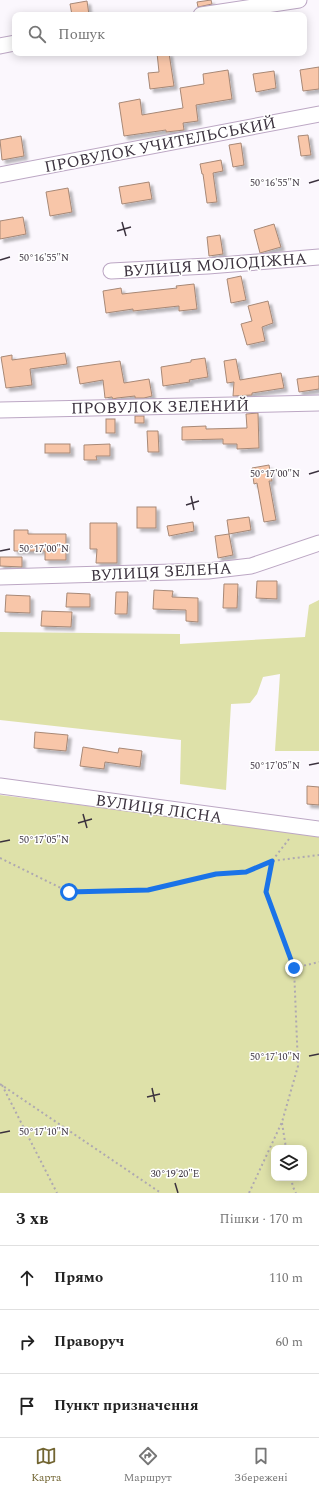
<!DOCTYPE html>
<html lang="uk">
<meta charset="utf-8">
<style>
:root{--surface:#fff;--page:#f2f2f2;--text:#222;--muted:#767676;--line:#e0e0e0;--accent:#726532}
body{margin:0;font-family:Spectral,serif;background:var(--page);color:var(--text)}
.controls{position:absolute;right:12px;bottom:12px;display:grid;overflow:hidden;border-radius:8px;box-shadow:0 2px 10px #0003}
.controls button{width:36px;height:36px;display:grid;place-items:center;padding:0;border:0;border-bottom:1px solid var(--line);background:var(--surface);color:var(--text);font:20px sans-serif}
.stop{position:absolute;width:12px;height:12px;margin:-9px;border:3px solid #1a73e8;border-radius:50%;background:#fff}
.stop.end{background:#1a73e8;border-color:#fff;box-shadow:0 1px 4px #0008}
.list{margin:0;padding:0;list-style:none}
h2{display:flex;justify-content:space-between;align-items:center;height:52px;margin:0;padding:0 16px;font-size:17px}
h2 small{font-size:13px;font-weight:400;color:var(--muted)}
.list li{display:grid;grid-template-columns:26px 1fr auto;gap:12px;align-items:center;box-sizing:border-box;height:64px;padding:0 16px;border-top:1px solid var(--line)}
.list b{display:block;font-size:15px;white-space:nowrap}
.list em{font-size:13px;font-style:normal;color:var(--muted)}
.icon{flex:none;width:22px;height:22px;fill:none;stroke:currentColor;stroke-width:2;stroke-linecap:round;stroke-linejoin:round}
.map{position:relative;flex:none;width:319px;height:1193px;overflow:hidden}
.search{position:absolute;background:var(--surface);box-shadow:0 2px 10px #0003;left:12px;right:12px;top:12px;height:44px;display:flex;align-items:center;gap:10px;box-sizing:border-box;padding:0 14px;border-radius:8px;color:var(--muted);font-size:15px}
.sheet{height:244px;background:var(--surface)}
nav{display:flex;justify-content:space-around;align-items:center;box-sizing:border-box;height:56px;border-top:1px solid var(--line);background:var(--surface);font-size:11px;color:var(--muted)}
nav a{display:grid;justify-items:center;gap:2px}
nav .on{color:var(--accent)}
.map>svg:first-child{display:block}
</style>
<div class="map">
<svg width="319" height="1193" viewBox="0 0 319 1193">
<defs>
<filter id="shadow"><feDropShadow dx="3.5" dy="3.5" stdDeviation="1" flood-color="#0004"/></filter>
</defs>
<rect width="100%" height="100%" fill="#fbf7fd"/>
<g fill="#dee1a9" fill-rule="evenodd">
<path d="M319 600V751H275L280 674 263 677 257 694 250 703 231 704 226 790 180 784 181 740 0 720V632L180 634V644L305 637 309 605Z"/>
<path d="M0 795 319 835V1193H0ZM274 1148H304V1178H274Z"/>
</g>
<g fill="#f8c6a9" stroke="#a78876" filter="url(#shadow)">
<path d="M211 0 212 4 198 7 197 2Z"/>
<path d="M87 1 89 15H72L70 4Z"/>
<path d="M157 53H169L174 86 150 89 148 73 159 72Z"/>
<path d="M319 67V89L303 91 300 70Z"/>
<path d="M228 70 232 99 196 105 198 121 183 123 184 130 166 132V130L124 136 119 103 140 99 142 115 183 108 180 88 204 84 203 74Z"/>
<path d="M274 71 276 88 256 92 253 74Z"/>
<path d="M308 135 311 155 301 156 298 136Z"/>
<path d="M21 136 24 156 2 160 0 140Z"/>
<path d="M241 143 244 165 233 167 229 145Z"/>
<path d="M221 160 223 171 213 173 217 202 207 203 203 174H202L200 164Z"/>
<path d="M149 182 152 199 122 204 119 187Z"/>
<path d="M68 188 72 212 50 216 46 192Z"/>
<path d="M23 217 26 234 0 239V221Z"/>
<path d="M274 224 281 247 260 253 254 230Z"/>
<path d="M220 235 223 254 209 256 207 237Z"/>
<path d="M241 276 246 300 231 303 227 279Z"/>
<path d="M194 284 197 309 179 311V306L133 311V309L106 313 103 291 121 288 122 294 177 288 176 286Z"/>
<path d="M268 301 273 323 262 327 265 341 247 345 241 324 252 321 248 306Z"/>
<path d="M65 353 67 364 30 369 32 385 6 388 1 357 12 355V360Z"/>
<path d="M205 358 208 377 189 380 190 382 163 386 161 367 191 362V360Z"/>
<path d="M236 359 240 380 281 373 284 388 252 393V395L233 396 234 382 227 383 224 361Z"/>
<path d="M120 361 124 383 149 379 152 396 144 398H135V396L117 398 113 399 112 397 105 398 103 380 80 384 77 367Z"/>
<path d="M319 376V389L299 392 297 379Z"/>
<path d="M258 413 259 448 237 449V444H223V439L182 440V427L206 426V429L247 428 246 414Z"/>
<rect x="135" y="416" width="9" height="7"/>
<rect x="106" y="419" width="9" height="14"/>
<path d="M147 431H158L159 452H148Z"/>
<rect x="45" y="444" width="25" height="9"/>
<path d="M110 444V456H96L97 460H84V445Z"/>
<path d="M269 465 272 481H269L276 520 264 522 257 483 254 484 252 468Z"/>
<rect x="137" y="507" width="19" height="21"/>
<path d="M249 517 251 530 229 534 227 520Z"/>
<path d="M193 522 194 531 169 536 167 526Z"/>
<path d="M90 523H117V563H96L97 549H90Z"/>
<path d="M14 530H28V534H66V560H45V551H14Z"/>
<path d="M229 534 233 555 218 558 215 536Z"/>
<path d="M0 557H22V567L0 566Z"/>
<path d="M257 581H277V599L256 598Z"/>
<path d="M224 584H238L237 608H223Z"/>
<path d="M154 590 173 591 172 597 198 598V622L186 621V610L153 609Z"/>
<path d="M116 592H128L127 614H115Z"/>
<path d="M67 593 90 594V607H66Z"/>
<path d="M6 595 30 596V613L5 612Z"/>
<path d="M42 611 72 612 71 627 41 626Z"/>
<path d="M35 732 68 735 66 751 34 748Z"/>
<path d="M83 747 118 753 119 748 142 751 140 767 105 762 104 769 80 766Z"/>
<path d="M307 786 319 787V805L307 804Z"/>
</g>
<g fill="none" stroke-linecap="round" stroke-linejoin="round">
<defs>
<g id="minor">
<path d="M201 15 299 0"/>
<path d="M0 46 15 43"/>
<path d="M0 175 319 114"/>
<path d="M111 271 208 266 319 257"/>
<path d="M0 410 319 403"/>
<path d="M0 577 208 571 251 566 319 543"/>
<path d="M0 786 319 829"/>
</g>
</defs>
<use href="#minor" stroke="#bca7c4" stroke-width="17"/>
<g stroke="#aea8b1" stroke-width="2" stroke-dasharray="2 3" stroke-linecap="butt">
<path d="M289 839 272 861 266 892 294 968"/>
<path d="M0 858 69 892 148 890 216 874 246 872 272 861 319 855"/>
<path d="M0 1084 161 1193"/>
<path d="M2 1085 57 1193"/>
<path d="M282 1123 286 1148"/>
<path d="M291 1178 293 1187 296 1193"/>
<path d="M249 1193 282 1122 298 1066 294 968 319 962"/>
</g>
<use href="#minor" stroke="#fff" stroke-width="15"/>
</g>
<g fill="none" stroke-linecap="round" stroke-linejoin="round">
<path stroke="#1a73e8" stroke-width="5" d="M69 892 148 890 216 874 246 872 272 861 266 892 294 968"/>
</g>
<path fill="none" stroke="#3b323e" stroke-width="1.5" d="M309 183 319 180M122 222 126 236M117 231 131 227M0 260 10 257M309 474 319 471M191 496 194 510M186 505 199 501M0 551 10 549M309 765 319 763M83 814 87 828M78 823 92 819M0 842 10 840M309 1056 319 1054M152 1088 155 1102M147 1097 160 1094M0 1133 10 1131M175 1183 178 1193"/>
<g text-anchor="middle" stroke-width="3" stroke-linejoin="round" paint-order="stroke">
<g font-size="16" fill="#3b323e" stroke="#fff">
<text transform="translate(160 144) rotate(-11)" y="6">ПРОВУЛОК УЧИТЕЛЬСЬКИЙ</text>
<text transform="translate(215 264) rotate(-4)" y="6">ВУЛИЦЯ МОЛОДІЖНА</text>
<text transform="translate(160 406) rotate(-1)" y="6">ПРОВУЛОК ЗЕЛЕНИЙ</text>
<text transform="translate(161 571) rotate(-3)" y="6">ВУЛИЦЯ ЗЕЛЕНА</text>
<text transform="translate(159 808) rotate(8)" y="6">ВУЛИЦЯ ЛІСНА</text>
</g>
</g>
<g font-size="10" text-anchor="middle" fill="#3b323e" stroke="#fff" stroke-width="3" stroke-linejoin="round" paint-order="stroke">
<text x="275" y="186">50°16'55"N</text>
<text x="44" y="261">50°16'55"N</text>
<text x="275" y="477">50°17'00"N</text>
<text x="44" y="552">50°17'00"N</text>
<text x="275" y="769">50°17'05"N</text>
<text x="44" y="843">50°17'05"N</text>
<text x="275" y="1060">50°17'10"N</text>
<text x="44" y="1135">50°17'10"N</text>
<text x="175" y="1177">30°19'20"E</text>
</g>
</svg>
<div class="controls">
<button><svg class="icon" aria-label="layers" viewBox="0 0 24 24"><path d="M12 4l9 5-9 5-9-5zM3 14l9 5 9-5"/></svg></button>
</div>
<div class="stop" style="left:69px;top:892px"></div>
<div class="stop end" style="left:294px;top:968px"></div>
<div class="search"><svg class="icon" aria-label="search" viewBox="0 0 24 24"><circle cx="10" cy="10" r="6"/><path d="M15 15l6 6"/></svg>Пошук</div>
</div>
<section class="sheet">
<h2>3 хв<small>Пішки · 170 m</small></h2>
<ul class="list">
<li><svg class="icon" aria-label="ahead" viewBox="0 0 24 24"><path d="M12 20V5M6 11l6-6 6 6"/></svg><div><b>Прямо</b></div><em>110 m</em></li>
<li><svg class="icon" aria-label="right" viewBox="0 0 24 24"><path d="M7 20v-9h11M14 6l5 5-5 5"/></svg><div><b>Праворуч</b></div><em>60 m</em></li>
<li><svg class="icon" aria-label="arrive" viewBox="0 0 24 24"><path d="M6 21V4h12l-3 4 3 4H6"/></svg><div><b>Пункт призначення</b></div></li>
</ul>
</section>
<nav>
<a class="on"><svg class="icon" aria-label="map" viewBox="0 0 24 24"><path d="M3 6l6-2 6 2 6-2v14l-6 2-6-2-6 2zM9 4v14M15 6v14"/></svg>Карта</a>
<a><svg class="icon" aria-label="directions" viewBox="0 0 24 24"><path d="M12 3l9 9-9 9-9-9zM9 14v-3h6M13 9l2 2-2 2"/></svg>Маршрут</a>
<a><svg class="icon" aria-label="saved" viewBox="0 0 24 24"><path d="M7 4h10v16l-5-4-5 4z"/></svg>Збережені</a>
</nav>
